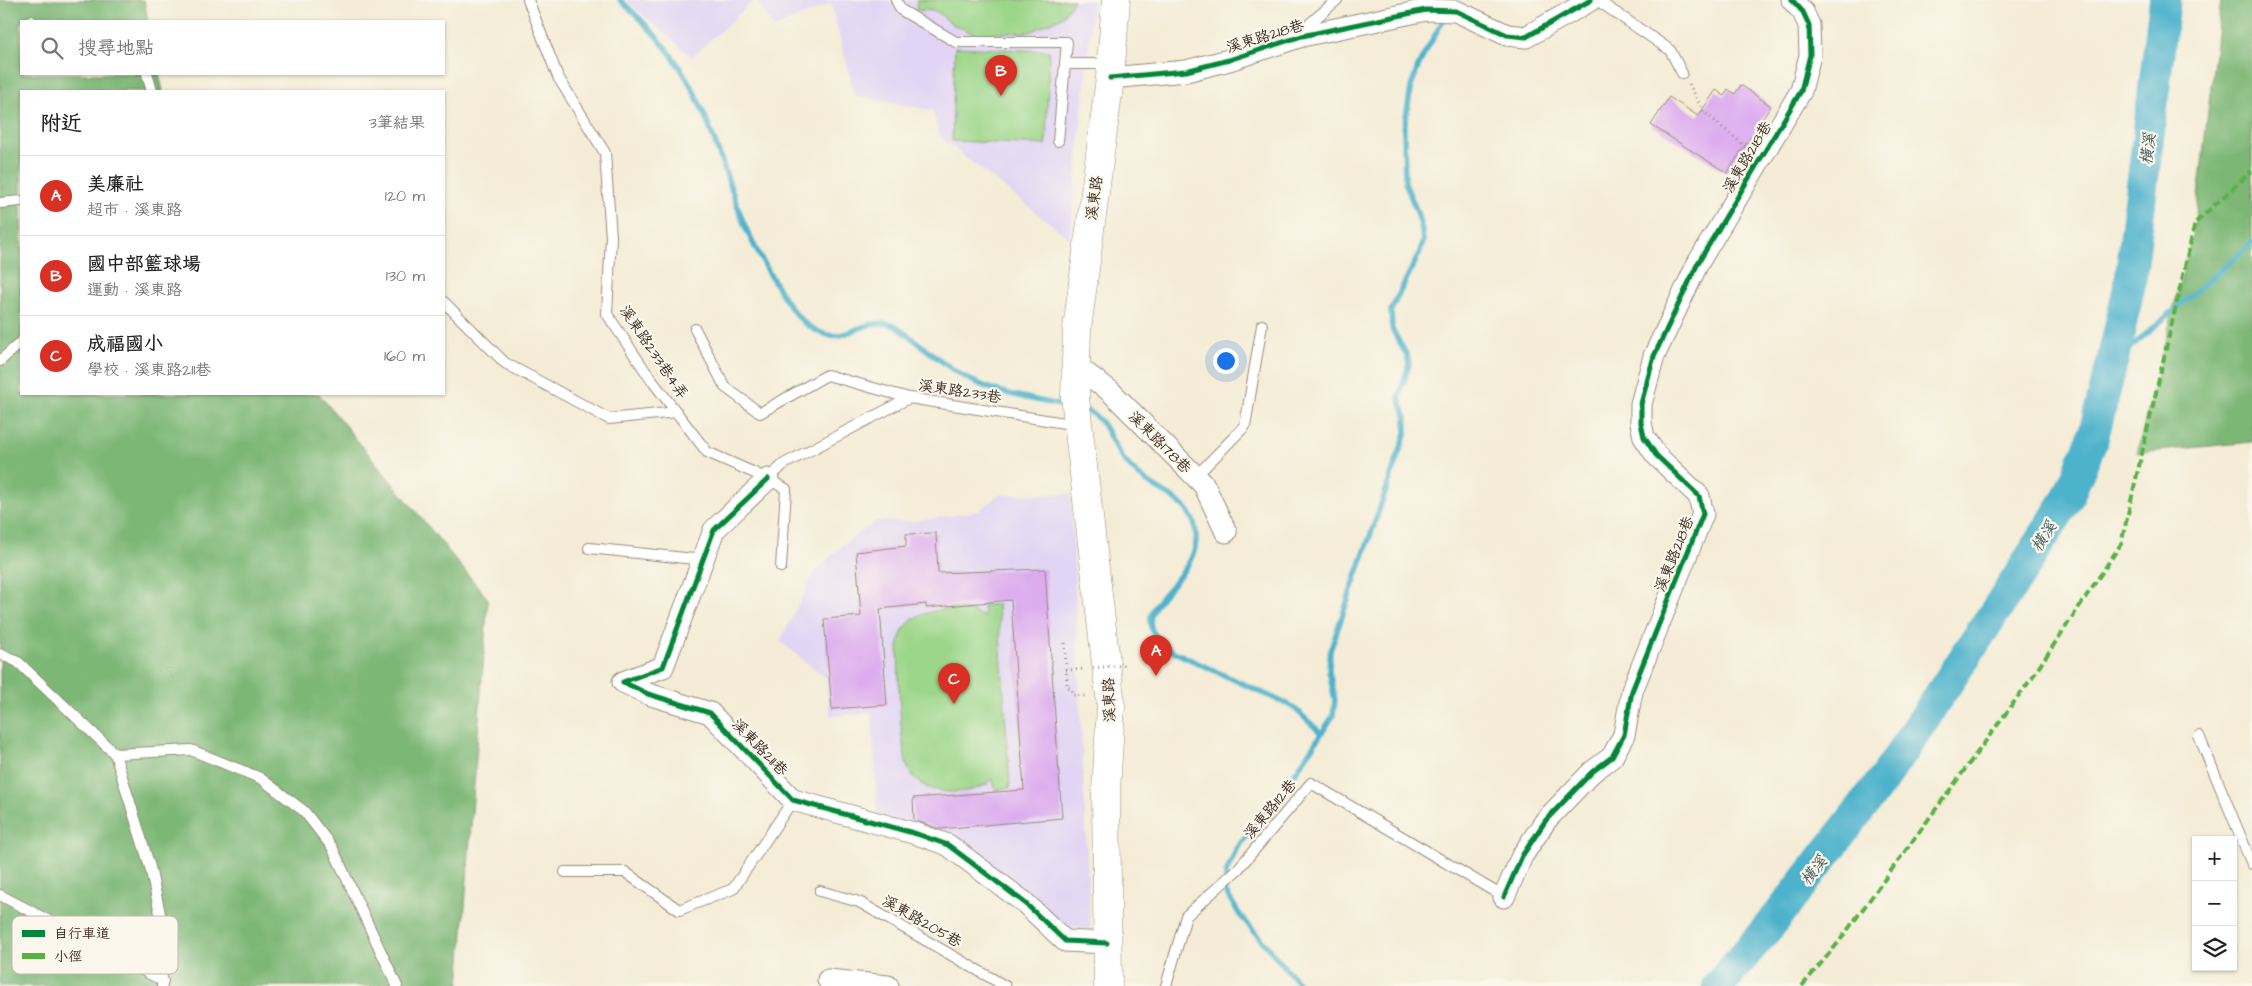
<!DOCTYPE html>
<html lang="zh-TW">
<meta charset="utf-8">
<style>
:root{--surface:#fff;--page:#f6f6f6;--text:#222;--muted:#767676;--line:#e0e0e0;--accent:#d93025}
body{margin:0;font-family:"Architects Daughter","LXGW WenKai TC",sans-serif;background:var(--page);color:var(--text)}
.controls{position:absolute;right:15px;bottom:15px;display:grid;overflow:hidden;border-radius:0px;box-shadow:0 1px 4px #0004}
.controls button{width:45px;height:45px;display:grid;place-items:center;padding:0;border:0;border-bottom:1px solid var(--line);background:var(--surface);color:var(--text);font:25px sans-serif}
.you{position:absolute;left:1225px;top:360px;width:18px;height:18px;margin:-12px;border:4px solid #fff;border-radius:50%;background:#1a73e8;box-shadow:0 0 0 8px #1a73e833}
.badge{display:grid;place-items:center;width:32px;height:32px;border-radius:50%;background:var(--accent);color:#fff;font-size:16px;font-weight:700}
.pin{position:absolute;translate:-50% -41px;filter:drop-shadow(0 1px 2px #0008)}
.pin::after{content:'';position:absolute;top:26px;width:18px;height:15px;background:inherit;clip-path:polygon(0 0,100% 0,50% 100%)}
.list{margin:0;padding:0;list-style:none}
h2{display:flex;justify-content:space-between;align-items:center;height:65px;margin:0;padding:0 20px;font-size:21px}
h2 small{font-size:16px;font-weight:400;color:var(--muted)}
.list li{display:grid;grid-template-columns:32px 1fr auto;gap:15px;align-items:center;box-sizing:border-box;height:80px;padding:0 20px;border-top:1px solid var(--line)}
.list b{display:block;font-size:19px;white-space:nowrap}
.list p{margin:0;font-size:16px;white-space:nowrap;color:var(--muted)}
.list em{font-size:16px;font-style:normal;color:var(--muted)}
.icon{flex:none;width:28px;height:28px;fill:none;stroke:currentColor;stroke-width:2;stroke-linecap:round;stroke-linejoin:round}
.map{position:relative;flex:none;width:2252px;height:986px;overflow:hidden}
.search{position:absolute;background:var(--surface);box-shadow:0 1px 4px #0004;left:20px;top:20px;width:425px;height:55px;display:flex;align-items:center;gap:12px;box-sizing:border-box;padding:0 18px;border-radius:0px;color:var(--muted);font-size:19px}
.panel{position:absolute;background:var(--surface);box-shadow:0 1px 4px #0004;left:20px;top:90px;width:425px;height:305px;border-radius:0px}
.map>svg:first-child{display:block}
</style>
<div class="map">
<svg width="2252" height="986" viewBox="0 0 2252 986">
<rect width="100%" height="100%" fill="#fbf7ec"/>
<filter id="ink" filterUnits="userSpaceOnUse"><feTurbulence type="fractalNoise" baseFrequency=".02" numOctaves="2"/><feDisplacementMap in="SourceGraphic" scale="10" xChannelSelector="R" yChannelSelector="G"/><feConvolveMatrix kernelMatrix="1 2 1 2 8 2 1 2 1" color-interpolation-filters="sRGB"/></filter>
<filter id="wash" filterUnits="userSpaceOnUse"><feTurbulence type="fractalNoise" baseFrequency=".0096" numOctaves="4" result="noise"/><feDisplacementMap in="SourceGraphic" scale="20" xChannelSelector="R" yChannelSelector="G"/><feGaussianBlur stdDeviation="1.12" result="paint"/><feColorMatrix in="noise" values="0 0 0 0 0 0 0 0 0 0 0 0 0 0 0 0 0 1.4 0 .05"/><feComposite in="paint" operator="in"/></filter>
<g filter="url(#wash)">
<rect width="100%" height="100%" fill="#f4ecd6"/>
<g fill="#e1d4f4">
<path d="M626 0H754L692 57Z"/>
<path d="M756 0H1093L1070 239 941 138 932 110 855 96 831 3 775 28Z"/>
<path d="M1071 494 1090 929 1058 924 877 814 872 713 830 716 826 678 780 641 814 573 845 543 877 521 910 522 979 511 998 495Z"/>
</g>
<g fill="#9cd68a" stroke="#6c8054">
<path d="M917 0H1074L1062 17 1030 32 975 34 952 24 936 11 916 10Z"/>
<path d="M955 47 1049 51 1046 145 952 141Z"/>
<path d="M983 605H998L1010 788 995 789 993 779C982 790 965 792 950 792 933 791 920 787 910 772 899 755 899 672 898 647 900 638 901 632 907 625 920 610 952 606 970 611 975 612 980 615 984 618Z"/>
</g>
<g fill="#7db776" stroke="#5c704a">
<path d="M0 0H144L148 21H21V74H159L163 91H21V394H319L488 599 459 986H0Z"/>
<path d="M2221 0H2252V442L2137 453 2195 223Z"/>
</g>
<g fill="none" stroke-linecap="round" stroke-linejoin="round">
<g stroke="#4db2cc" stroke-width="5.5">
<path d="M620 0C651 28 677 57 695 94 716 136 727 182 745 226 753 245 764 264 775 283 787 303 799 325 824 334 847 342 864 317 893 325 916 339 935 358 958 373 991 394 1031 398 1068 407"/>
<path d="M2112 363 2240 254 2252 242"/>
<path d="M1084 410C1106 416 1111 445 1124 460 1130 467 1138 475 1146 481 1162 493 1187 501 1194 523 1213 583 1106 606 1172 651L1293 707 1321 733"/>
<path d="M1301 986 1240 915 1225 891 1226 873 1236 850 1292 778 1333 716 1335 700 1329 671 1330 651 1406 433V418L1399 397 1409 364 1407 356 1392 329 1391 310 1419 254 1423 242 1422 230 1417 212 1405 183 1404 129 1411 87 1419 64 1446 15"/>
</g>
<path stroke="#4db2cc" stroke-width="32" d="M1718 986 1777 917 1885 777 2016 580 2067 499 2092 441 2112 363 2130 283 2165 0"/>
</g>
<g id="blocks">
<g fill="#dcacef">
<path d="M1741 85 1771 106 1727 173 1651 125 1669 97 1698 116 1716 90 1724 96 1728 89 1735 94Z"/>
<path d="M936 533 938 573 1045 569 1062 818 940 829 914 820 913 798 1024 790 1011 600 926 608V604L880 609 887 705 832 709 824 619 861 616 856 552 906 546V534Z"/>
</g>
</g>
</g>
<g filter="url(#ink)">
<use href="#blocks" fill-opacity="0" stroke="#988b7a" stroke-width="1"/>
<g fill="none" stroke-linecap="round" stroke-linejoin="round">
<defs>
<g id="service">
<path d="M528 0 558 77 605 153 611 237 607 314 650 378 707 452 768 479 786 489 781 567"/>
<path d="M896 0 901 10 956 42H1067L1058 141"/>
<path d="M1597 0 1670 50 1682 73"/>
<path d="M30 21H31"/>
<path d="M1300 32 1337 0"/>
<path d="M1065 64H1110"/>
<path d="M147 74 152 91"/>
<path d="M0 203 21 201"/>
<path d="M444 302 505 363 609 419 677 412"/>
<path d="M695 329 725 387 760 413 827 375 909 398"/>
<path d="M0 361 21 342"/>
<path d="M1195 477 1245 426 1262 325"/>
<path d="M768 479 784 464 909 398 1077 425"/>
<path d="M589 548 704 560"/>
<path d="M0 654 18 662 115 754 150 867 161 918 162 986"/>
<path d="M2199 736 2252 864"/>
<path d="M115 754 191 750 260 778 304 811 332 847 397 986"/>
<path d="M565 872H625L679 910 733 889 793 800"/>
<path d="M820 891 859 902 1005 986"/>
<path d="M0 895 163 981"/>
<path d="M1166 986 1186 916 1238 869 1311 783 1504 897"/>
</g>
<g id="minor">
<path d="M1110 78 1186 71 1229 60 1302 36 1426 10 1456 11 1507 35 1526 37 1591 0"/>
<path d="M1076 366 1110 391 1204 485 1226 532"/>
<path d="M768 479 714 530 663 667 623 682 648 694 710 713 793 800 917 834 948 845 1025 903 1065 941 1107 943"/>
<path d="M1504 897 1522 856 1546 820 1592 772 1612 757 1624 735 1632 691 1703 514 1699 496 1656 455 1644 437 1641 423V404L1654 356 1698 263 1801 91 1810 55 1809 25 1803 12 1792 0"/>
<path d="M828 980 888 986"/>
</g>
<path id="secondary" d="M1108 986 1106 791 1111 706 1075 397 1077 329 1110 78 1116 0"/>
</defs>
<use href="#service" stroke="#988b7a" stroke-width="12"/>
<use href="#minor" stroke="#988b7a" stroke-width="23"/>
<use href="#secondary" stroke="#988b7a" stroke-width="29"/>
<g stroke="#988b7a" stroke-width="3" stroke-dasharray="1 4" stroke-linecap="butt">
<path d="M1689 84 1704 112 1746 147"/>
<path d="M1065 643 1067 686 1072 690 1073 695 1087 696"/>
<path d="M1066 670 1085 669"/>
</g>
<use href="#service" stroke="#fff" stroke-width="10"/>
<use href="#minor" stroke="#fff" stroke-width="21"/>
<use href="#secondary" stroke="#fff" stroke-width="28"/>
<path stroke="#988b7a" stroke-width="3" stroke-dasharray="1 4" stroke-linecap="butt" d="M1093 668 1126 665"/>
<path stroke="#57b245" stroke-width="4" stroke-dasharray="8 4" stroke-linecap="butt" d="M1802 986 1838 943 2031 679 2121 544 2195 223 2252 171"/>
<defs>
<g id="cycleway">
<path d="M1110 78 1186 71 1229 60 1302 36 1426 10 1456 11 1507 35 1526 37 1591 0"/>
<path d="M768 479 714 530 663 667 623 682 648 694 710 713 793 800 917 834 948 845 1025 903 1065 941 1107 943"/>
<path d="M1504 897 1522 856 1546 820 1592 772 1612 757 1624 735 1632 691 1703 514 1699 496 1656 455 1644 437 1641 423V404L1654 356 1698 263 1801 91 1810 55 1809 25 1803 12 1792 0"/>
</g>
</defs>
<use href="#cycleway" stroke="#fbf7ec" stroke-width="8"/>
<use href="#cycleway" stroke="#00873e" stroke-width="5"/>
</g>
</g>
<g text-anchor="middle" stroke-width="4.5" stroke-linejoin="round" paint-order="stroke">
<g font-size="15" fill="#3b2a1e" stroke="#fbf7ec">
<text transform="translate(1265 36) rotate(-17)" y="5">溪東路218巷</text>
<text transform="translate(1747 157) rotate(-59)" y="5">溪東路218巷</text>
<text transform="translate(1094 198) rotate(-82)" y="5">溪東路</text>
<text transform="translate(654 352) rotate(56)" y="5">溪東路233巷4弄</text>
<text transform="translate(960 391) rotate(9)" y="5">溪東路233巷</text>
<text transform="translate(1160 442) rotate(45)" y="5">溪東路178巷</text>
<text transform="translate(1674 554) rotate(-68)" y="5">溪東路218巷</text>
<text transform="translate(1109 700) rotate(-92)" y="5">溪東路</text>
<text transform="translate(760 747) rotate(46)" y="5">溪東路211巷</text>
<text transform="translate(1270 809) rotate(-50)" y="5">溪東路112巷</text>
<text transform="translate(922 921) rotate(30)" y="5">溪東路205巷</text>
</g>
<g font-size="16" font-style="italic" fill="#415a5b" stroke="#fbf7ec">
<text transform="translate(2147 149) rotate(-83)" y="6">橫溪</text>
<text transform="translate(2043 536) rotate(-57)" y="6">橫溪</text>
<text transform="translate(1813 870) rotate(-52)" y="6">橫溪</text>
</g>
</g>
<rect x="12" y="916" width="166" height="58" rx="8" fill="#fbf7ec" stroke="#c1baae" stroke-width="1"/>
<rect x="22" y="930" width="23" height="7" fill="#00873e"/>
<rect x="22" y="953" width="23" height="6" fill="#57b245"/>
<g font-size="14" fill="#3b2a1e">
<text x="54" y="938">自行車道</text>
<text x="54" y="961">小徑</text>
</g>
</svg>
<div class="controls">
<button>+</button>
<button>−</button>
<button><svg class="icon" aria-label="layers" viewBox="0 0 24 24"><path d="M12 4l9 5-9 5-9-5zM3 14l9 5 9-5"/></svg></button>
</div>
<div class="you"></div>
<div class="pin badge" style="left:1156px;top:676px">A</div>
<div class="pin badge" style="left:1001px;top:96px">B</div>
<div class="pin badge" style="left:954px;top:704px">C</div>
<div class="search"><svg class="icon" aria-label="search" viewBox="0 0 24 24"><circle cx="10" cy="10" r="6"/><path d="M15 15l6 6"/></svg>搜尋地點</div>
<section class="panel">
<h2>附近<small>3筆結果</small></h2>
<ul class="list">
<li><span class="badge">A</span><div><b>美廉社</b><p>超市 · 溪東路</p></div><em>120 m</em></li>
<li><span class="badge">B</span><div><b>國中部籃球場</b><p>運動 · 溪東路</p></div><em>130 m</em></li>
<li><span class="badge">C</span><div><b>成福國小</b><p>學校 · 溪東路211巷</p></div><em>160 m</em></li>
</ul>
</section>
</div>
